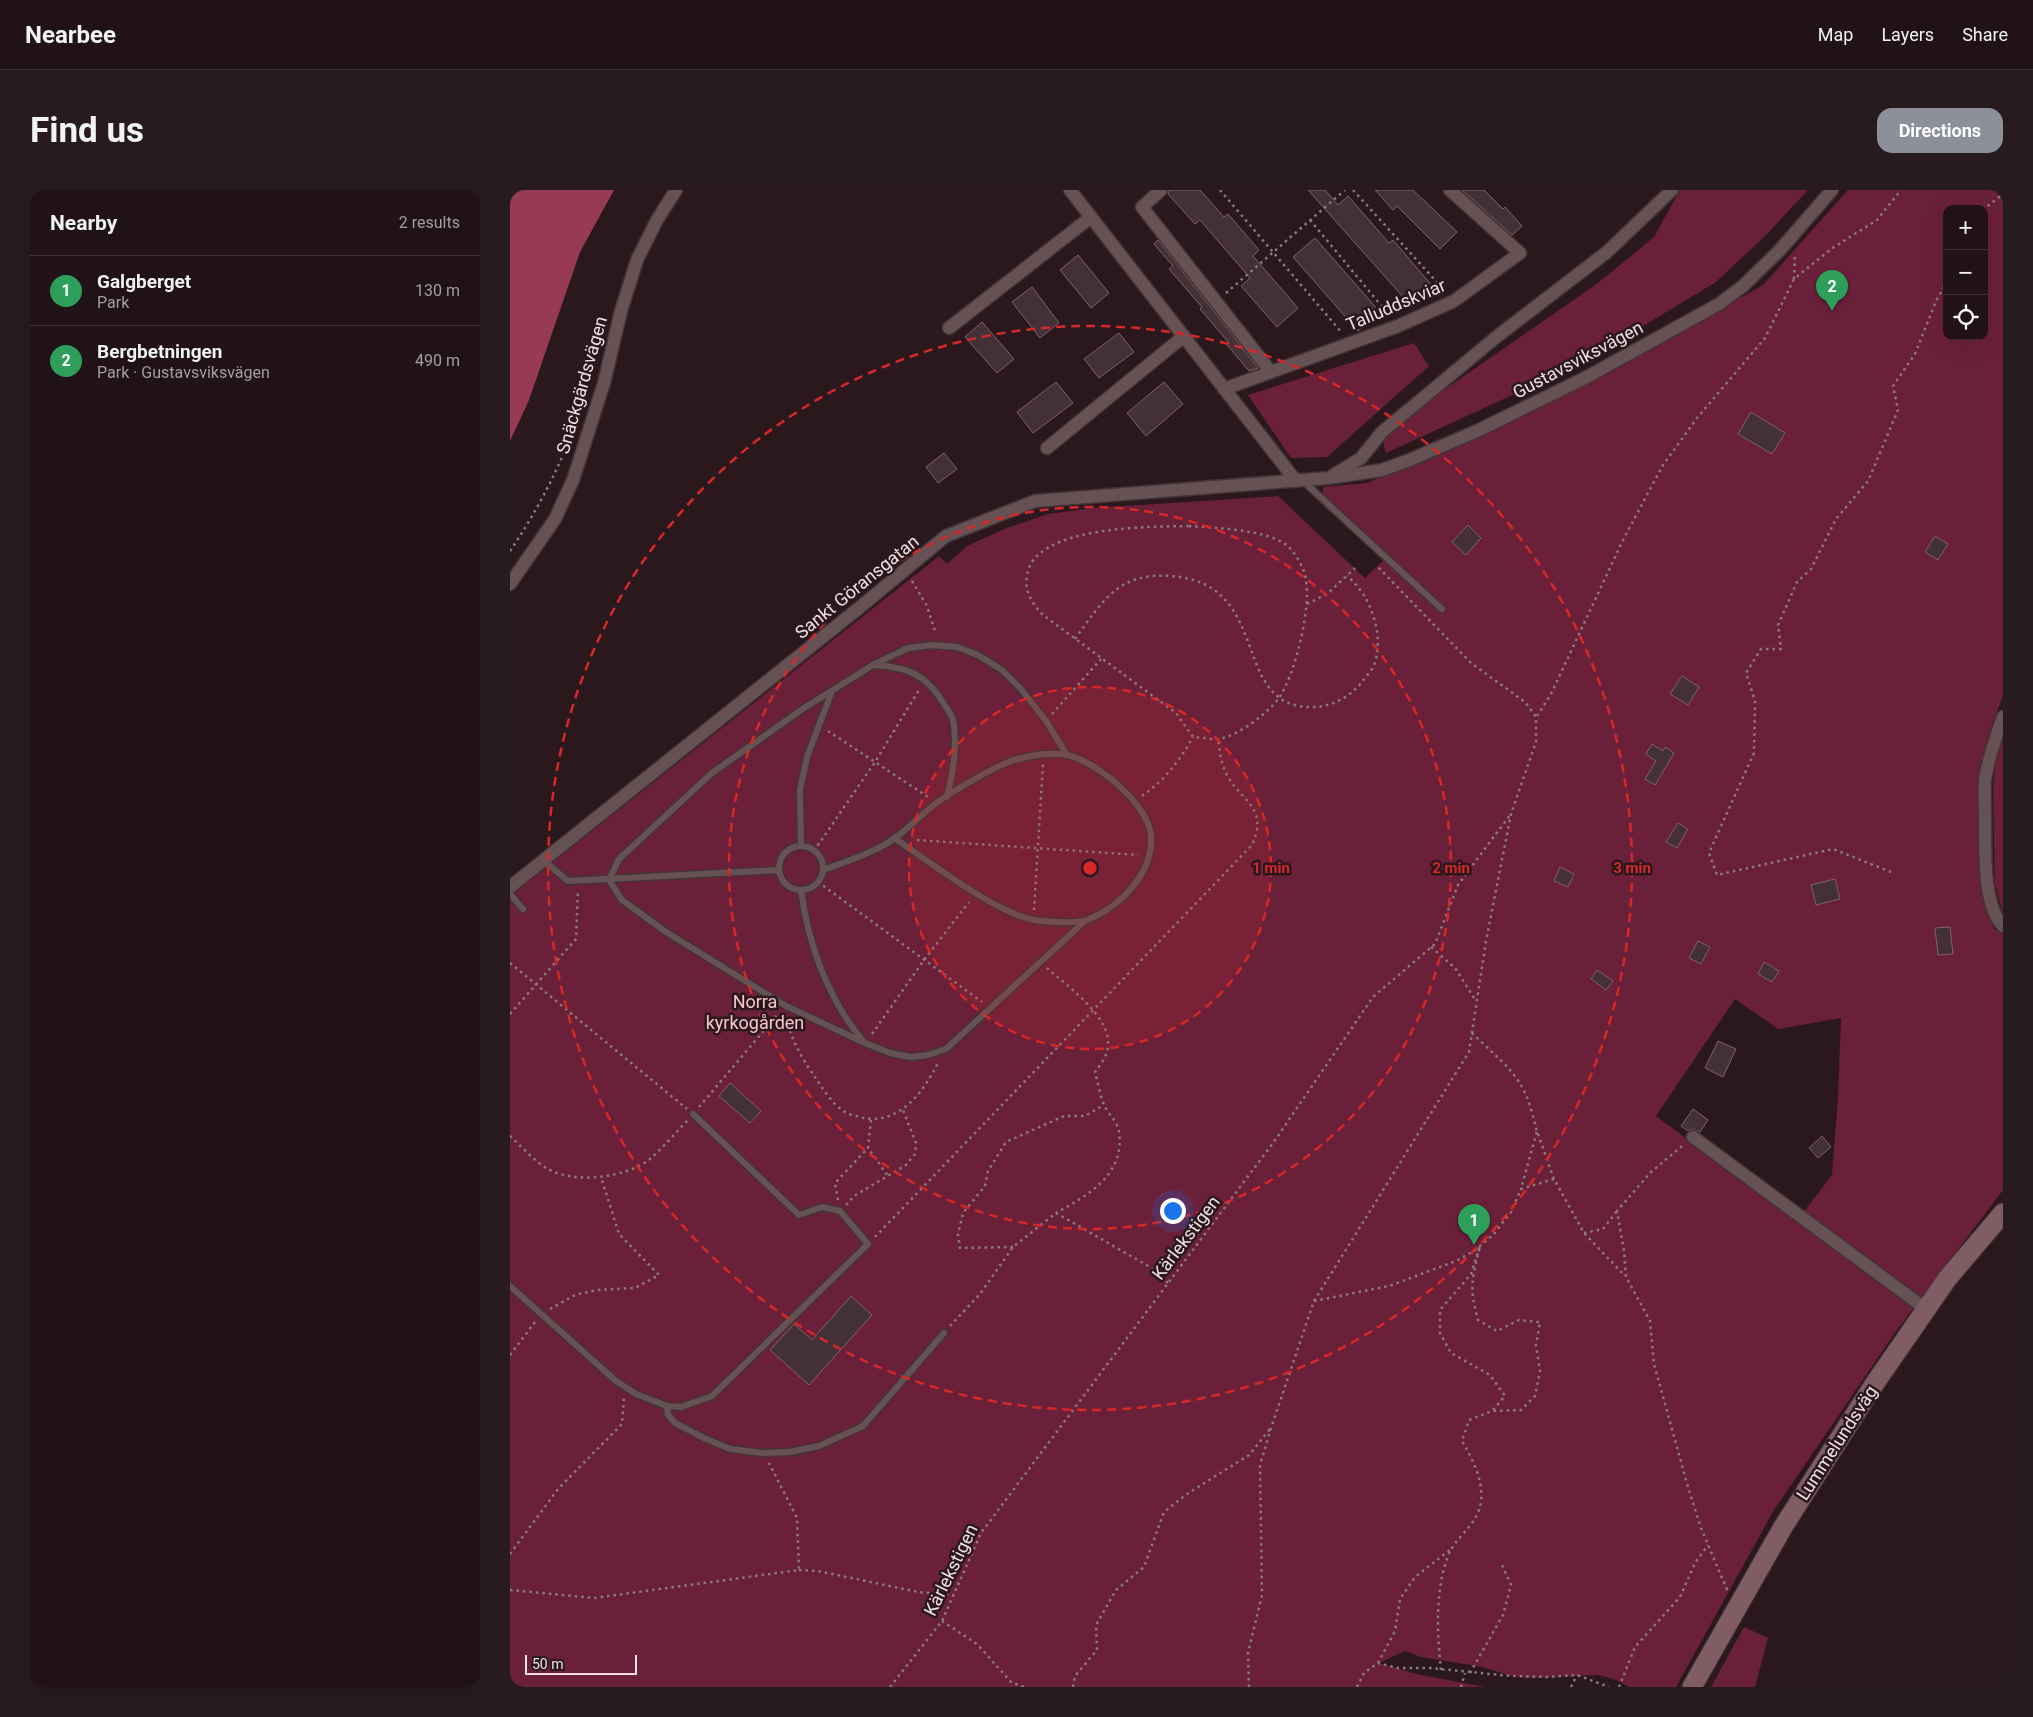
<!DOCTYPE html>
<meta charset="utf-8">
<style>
:root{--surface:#201216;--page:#281b1f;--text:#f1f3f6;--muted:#a29ea1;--line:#3d3235;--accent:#8c9099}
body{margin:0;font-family:Roboto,sans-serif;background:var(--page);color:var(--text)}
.controls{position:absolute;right:15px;top:15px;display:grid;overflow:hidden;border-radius:10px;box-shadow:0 5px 20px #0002}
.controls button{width:45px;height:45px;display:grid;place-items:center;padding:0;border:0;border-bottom:1px solid var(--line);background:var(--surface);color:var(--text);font:25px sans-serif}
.scale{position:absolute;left:15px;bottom:12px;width:112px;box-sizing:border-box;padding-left:5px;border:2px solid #eee0e3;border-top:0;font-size:14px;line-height:18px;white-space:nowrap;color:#eee0e3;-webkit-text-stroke:4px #2b181d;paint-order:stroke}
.you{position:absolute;left:662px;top:1020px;width:18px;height:18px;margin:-12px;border:4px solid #fff;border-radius:50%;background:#1a73e8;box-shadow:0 0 0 8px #1a73e833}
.badge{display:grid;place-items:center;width:32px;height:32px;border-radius:50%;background:var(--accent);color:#fff;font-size:16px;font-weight:700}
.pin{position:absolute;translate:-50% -41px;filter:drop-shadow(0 1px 2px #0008)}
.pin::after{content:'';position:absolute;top:26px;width:18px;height:15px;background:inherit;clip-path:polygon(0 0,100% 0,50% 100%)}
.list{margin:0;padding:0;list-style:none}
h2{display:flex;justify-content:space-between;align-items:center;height:65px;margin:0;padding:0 20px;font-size:21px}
h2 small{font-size:16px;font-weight:400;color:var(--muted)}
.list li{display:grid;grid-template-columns:32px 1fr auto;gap:15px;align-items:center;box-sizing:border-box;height:70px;padding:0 20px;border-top:1px solid var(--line)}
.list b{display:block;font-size:19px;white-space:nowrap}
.list p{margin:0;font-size:16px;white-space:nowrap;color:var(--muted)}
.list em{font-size:16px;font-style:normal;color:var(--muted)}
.icon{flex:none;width:28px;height:28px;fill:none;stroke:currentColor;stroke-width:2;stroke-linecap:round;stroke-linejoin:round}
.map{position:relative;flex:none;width:1493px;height:1497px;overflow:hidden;border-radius:15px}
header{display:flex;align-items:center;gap:30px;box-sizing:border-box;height:70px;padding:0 25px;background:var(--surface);border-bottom:1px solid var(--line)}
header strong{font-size:24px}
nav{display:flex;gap:28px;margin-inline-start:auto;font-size:18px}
.intro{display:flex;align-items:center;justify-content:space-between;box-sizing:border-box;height:120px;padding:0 30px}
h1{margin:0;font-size:35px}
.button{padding:12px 22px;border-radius:15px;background:var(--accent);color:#fff;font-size:18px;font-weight:700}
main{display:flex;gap:30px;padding:0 30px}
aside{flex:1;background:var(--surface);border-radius:15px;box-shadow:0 5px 20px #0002}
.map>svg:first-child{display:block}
</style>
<header>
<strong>Nearbee</strong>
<nav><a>Map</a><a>Layers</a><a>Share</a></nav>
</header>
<div class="intro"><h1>Find us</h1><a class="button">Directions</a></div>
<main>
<aside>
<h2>Nearby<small>2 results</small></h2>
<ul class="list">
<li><span class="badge" style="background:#2e9e5b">1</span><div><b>Galgberget</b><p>Park</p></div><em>130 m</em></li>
<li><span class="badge" style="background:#2e9e5b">2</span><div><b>Bergbetningen</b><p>Park · Gustavsviksvägen</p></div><em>490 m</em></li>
</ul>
</aside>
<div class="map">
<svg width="1493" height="1497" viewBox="0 0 1493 1497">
<rect width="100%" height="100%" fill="#2b181d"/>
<g fill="#6b2039" fill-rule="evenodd">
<path d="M1170 0H1298L1256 45 1206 92 1070 174 876 263 872 247 885 234 1088 93 1144 47Z"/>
<path d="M1338 0H1493V505L1477 550 1469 593 1476 673 1474 712 1484 739 1493 744V1000L1384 1144 1264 1320 1166 1497H1119L1104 1489 1089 1485 1020 1488 1001 1486 973 1477 911 1467 895 1461 869 1473 906 1484 975 1497H0V706L429 366 437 374 457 356 494 339 538 324 583 318 768 306 855 388 879 365 812 309 813 297 857 293 1086 187 1188 132 1253 95ZM1437 19H1474V146H1437ZM1225 809 1268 839 1331 828 1328 907 1322 985 1287 1031 1146 926Z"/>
<path d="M904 153 919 176 817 267 781 268 738 205Z"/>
<path d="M1493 547V724L1485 694 1483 602 1485 575Z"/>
<path d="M1234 1437 1258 1448 1245 1497H1201Z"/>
</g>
<path fill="#963a56" d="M0 0H104L70 62 19 210 0 251Z"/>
<g fill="#443135" stroke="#7b6469">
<path d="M659 0H690L714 27 718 24 749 60 743 66 788 118 767 137 731 96 740 88 690 30 685 34 658 4Z"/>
<path d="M798 0H815L828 15 838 6 879 53 883 50 924 98 902 117Z"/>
<path d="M865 0H903L947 42 930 59 887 16 883 20Z"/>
<path d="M952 0H974L993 19 995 17 1012 36 1002 45Z"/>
<path d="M805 48 870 122 848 141 783 67Z"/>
<path d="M648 50 748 178 739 181 717 155 719 153 690 119 692 117 659 79 663 76 644 54Z"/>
<path d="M568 65 599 103 581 118 550 80Z"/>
<path d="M522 97 549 133 530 148 502 112Z"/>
<path d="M472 132 504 169 487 183 455 147Z"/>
<path d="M609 143 624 162 589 188 574 169Z"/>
<path d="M546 192 563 213 523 243 507 222Z"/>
<path d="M654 192 673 214 636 246 617 223Z"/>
<path d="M1241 222 1275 243 1262 264 1228 244Z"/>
<path d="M434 263 447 279 428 293 416 277Z"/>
<path d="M958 335 971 348 956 365 942 352Z"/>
<path d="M1425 346 1438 354 1428 370 1415 362Z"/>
<path d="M1172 486 1189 497 1178 515 1160 504Z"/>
<path d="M1142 554 1153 561 1155 557 1164 563 1145 595 1135 589 1146 571 1136 564Z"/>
<path d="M1168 633 1178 639 1167 658 1156 652Z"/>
<path d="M1050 677 1064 684 1058 697 1044 691Z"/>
<path d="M1325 689 1330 709 1306 715 1301 695Z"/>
<path d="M1440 737 1443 764 1428 765 1425 738Z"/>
<path d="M1188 751 1200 757 1191 774 1179 768Z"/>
<path d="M1254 772 1269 781 1262 792 1248 784Z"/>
<path d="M1087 780 1103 791 1096 800 1081 789Z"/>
<path d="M1208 851 1226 859 1213 887 1195 878Z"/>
<path d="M220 893 251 921 240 933 209 906Z"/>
<path d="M1183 919 1198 930 1190 942 1183 939 1178 941 1171 936Z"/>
<path d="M1312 946 1321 957 1308 968 1299 958Z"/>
<path d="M341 1106 362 1125 299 1195 260 1160 284 1134 302 1150Z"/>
</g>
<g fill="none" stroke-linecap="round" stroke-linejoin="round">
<defs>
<g id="service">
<path d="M793 291 932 419"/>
<path d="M364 475C398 477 416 484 434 514 437 519 442 525 443 530 448 555 443 583 437 607"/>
<path d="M557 565 536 531 511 499 492 480 468 465 447 457 422 455 398 458 363 475 294 518 202 583 109 669 99 690 112 710 156 742 276 816 355 853 380 863 401 867 418 865 436 859 575 731"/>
<path d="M291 656 290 600 297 567 322 501"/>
<circle cx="291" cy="678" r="22"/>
<path d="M34 671 58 691 269 680"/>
<path d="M313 680C337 671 364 663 385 648 399 638 411 625 425 614 441 602 490 573 508 569 523 565 542 562 557 565 586 571 638 614 641 645 644 683 610 717 577 730 565 734 537 732 524 730 485 723 419 671 384 648"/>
<path d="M291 700C298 754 318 809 353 851"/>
<path d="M0 704 13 719"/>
<path d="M0 1096 106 1191 126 1204 157 1216 171 1217 202 1206 358 1054 330 1021 312 1017 289 1025 183 924"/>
<path d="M157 1216 158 1225 165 1233 194 1248 220 1259 253 1263 280 1262 309 1256 353 1236 434 1143"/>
</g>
<g id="minor">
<path d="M560 0 786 291"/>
<path d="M651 0 632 17 761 182"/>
<path d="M439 138 581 27"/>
<path d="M714 199 888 136 944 111 1010 63 940 0"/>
<path d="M537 258 674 146"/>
<path d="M822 286 851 268 872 242 985 148 1097 62 1162 0"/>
<path d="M0 394 45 329 63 290 94 193 111 121 127 70 147 30 166 0"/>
<path d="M1493 527C1486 547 1478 568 1475 590 1474 601 1475 613 1475 624 1476 654 1471 713 1493 736"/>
<path d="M0 697 349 418 436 346 525 311 818 288 872 280 902 269 969 240 1075 188 1209 114 1233 96 1270 60 1322 0"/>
<path d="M1183 947 1416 1119"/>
</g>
<path id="secondary" d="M1182 1497 1273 1337 1363 1196 1437 1089 1493 1023"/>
</defs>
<use href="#service" stroke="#423437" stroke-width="9"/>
<use href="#minor" stroke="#423437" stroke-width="15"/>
<use href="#secondary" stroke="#423437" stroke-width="21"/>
<g stroke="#8b7a7e" stroke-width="2.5" stroke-dasharray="2.5 4" stroke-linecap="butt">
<path d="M710 0 832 143"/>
<path d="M843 0 935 101"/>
<path d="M1474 21 1475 18 1493 4"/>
<path d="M800 30 879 125"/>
<path d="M1284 89 1285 63"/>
<path d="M716 103 835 0"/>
<path d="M68 224 91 140"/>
<path d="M679 336C705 338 759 339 779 357 787 366 795 379 796 391 801 419 785 485 769 508 757 524 729 545 709 549 701 550 691 547 683 547L666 523 533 425C522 413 514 402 517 385 525 335 641 337 679 336Z"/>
<path d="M0 361C26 323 46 284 63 241"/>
<path d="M402 391 417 416 426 444"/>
<path d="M797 414 817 404 845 378"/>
<path d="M565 449C592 412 608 382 660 386 759 392 723 504 789 516 816 521 840 509 855 488 858 484 862 480 864 475 875 446 861 405 837 386"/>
<path d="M542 524 591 469"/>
<path d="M1027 526 1041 504 1113 350 1153 275 1187 228 1255 148 1284 89 1321 59 1367 30 1391 0"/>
<path d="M318 541 418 607"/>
<path d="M632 606C654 591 670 570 683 547"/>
<path d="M407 650 628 665"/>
<path d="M304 661 365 572 409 500"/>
<path d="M1381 682 1323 659 1207 685 1199 663 1244 563 1245 511 1236 483 1251 459H1271L1268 435 1287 392 1301 379 1326 329 1358 291 1375 251 1388 220 1383 196 1405 164 1426 111 1437 92"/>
<path d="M308 692 472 812"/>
<path d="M524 720 533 574"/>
<path d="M921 757 945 778 966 811"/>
<path d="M0 773 177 919"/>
<path d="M537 778C556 795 600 826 598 854 598 865 591 874 585 882 588 893 590 905 594 915 598 924 608 932 609 942 615 985 578 1005 546 1023"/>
<path d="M0 824 66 749 68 700"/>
<path d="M277 828C280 848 293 870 305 887 313 899 322 914 335 922 338 925 345 925 349 927 388 937 412 904 428 873"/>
<path d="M962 843C978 859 1002 878 1012 897 1020 911 1023 927 1027 941"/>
<path d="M362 844 414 770 459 712"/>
<path d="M189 917 268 824"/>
<path d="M361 930 358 958 378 986"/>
<path d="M0 946C11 956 25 972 38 979 64 994 116 988 140 969 153 958 165 943 177 931"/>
<path d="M1172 956 1141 982 1107 1021 1114 1061 1116 1087 1140 1131 1144 1174 1178 1297 1191 1338 1218 1402"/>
<path d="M1044 989 1027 941 1011 999 1044 989 1074 1043 1115 1086"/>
<path d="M328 1010 325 993 358 958"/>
<path d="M336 1015 344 1006 396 975 405 964 406 953 393 920"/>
<path d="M1074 1043 1093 1039 1107 1021"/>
<path d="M365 1047 742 655C758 619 735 614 718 587 711 575 710 562 708 549"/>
<path d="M503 1057 450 1058 448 1045 453 1023 475 996 478 981 496 952 554 926H575L594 915"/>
<path d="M804 1111 879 1096 946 1071 964 1061 984 1044 1001 1022 1011 999"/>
<path d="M40 1119 65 1105 87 1100 125 1098 149 1085 109 1044 91 987"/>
<path d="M440 1136 470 1104 503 1057 546 1023 640 1077 658 1093"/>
<path d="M0 1165 25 1132"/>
<path d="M0 1364 48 1299 112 1234 114 1207"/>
<path d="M289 1380 308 1381 408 1402 444 1405"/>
<path d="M0 1400 84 1408 289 1380 287 1328 259 1273"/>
<path d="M432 1431 467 1454 501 1492 514 1497"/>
<path d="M868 1473 885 1441 890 1409 905 1387 941 1359"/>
<path d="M931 1480C927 1443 925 1401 938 1366 943 1353 954 1344 962 1333 982 1307 966 1275 952 1251L959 1230 982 1221 995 1206 980 1185 941 1163 930 1143V1120L961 1084 970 1056C962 1088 959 1098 968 1130L987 1141 1009 1130 1030 1132 1026 1155 1030 1181 1025 1206 1011 1220 982 1221"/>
<path d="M960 1483 993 1425 1001 1395 992 1375"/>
<path d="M380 1497 432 1431 471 1343 763 953 863 807 925 754 948 695 1000 625"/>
<path d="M563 1497 565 1486 587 1460 586 1435 606 1400 634 1377 654 1322 677 1304 739 1265 760 1239"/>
<path d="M739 1497 738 1463 752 1405 750 1275 761 1238 804 1111 959 862 976 751 1001 624 1026 552V527L1015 512 961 473 867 376"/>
<path d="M847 1497 854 1483 868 1473 888 1478H920L1001 1486 1038 1487 1067 1485 1099 1497"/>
<path d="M951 1497 955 1483"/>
<path d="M1061 1497 1067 1485"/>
<path d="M1109 1497 1125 1457 1170 1407 1185 1373 1198 1355"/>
</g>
<use href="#service" stroke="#665155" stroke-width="6"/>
<use href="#minor" stroke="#665155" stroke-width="12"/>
<use href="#secondary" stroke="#805c64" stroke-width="19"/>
</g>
<circle cx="580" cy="678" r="181" fill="#d62828" fill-opacity=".12"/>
<g fill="none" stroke="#d62828" stroke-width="2.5" stroke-dasharray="9 6">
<circle cx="580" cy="678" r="181"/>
<circle cx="580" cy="678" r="361"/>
<circle cx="580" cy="678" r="542"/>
</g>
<g text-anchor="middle" stroke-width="5" stroke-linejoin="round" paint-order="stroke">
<g font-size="18" fill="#eee0e3" stroke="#2b181d">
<text transform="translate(886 115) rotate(-23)" y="6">Talluddskviar</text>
<text transform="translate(1068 170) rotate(-28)" y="6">Gustavsviksvägen</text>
<text transform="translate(72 195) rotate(-74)" y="6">Snäckgärdsvägen</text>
<text transform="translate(347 397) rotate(-39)" y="6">Sankt Göransgatan</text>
<text transform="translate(676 1048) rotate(-53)" y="6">Kärlekstigen</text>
<text transform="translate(1327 1253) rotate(-57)" y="6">Lummelundsväg</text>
<text transform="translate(441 1380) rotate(-64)" y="6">Kärlekstigen</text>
</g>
<g font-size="18" fill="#f9c3cf" stroke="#2b181d">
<text x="245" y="818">Norra<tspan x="245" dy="21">kyrkogården</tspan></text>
</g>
</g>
<circle cx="580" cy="678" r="8" fill="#d62828" stroke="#2b181d" stroke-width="2.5"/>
<g font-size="15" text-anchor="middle" font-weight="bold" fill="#d62828" stroke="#2b181d" stroke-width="5" stroke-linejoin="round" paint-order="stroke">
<text x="761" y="683">1 min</text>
<text x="941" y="683">2 min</text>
<text x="1122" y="683">3 min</text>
</g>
</svg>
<div class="controls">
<button>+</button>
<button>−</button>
<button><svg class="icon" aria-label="locate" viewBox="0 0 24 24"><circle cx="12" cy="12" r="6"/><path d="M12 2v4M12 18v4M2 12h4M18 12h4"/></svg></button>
</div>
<div class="scale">50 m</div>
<div class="you"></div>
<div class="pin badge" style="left:964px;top:1055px;background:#2e9e5b">1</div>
<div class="pin badge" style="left:1322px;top:121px;background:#2e9e5b">2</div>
</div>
</main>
